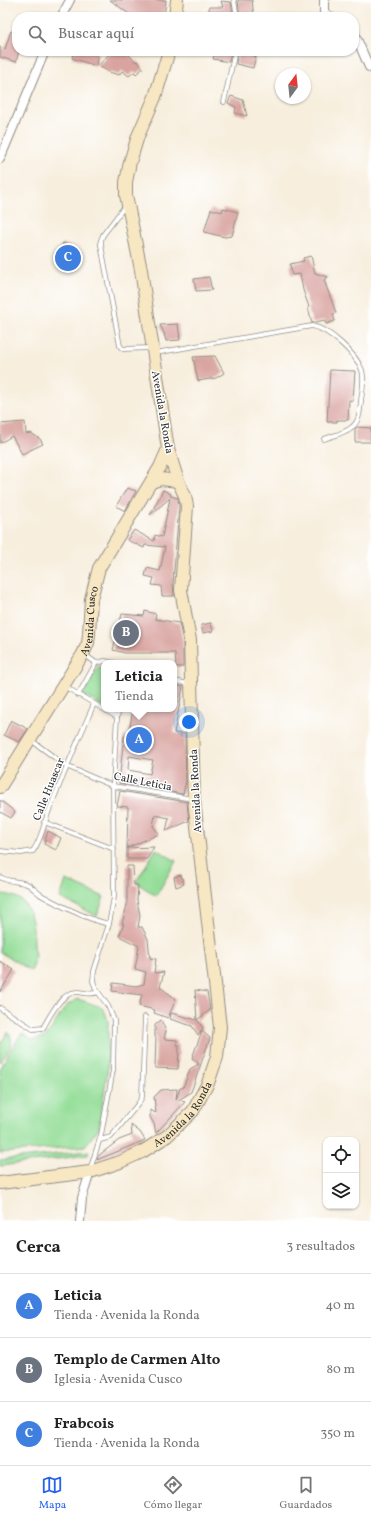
<!DOCTYPE html>
<html lang="es">
<meta charset="utf-8">
<style>
:root{--surface:#fff;--page:#f6f6f6;--text:#222;--muted:#767676;--line:#e0e0e0;--accent:#2563eb}
body{margin:0;font-family:Vollkorn,serif;background:var(--page);color:var(--text)}
.controls{position:absolute;right:12px;bottom:12px;display:grid;overflow:hidden;border-radius:8px;box-shadow:0 1px 3px #0004}
.controls button{width:36px;height:36px;display:grid;place-items:center;padding:0;border:0;border-bottom:1px solid var(--line);background:var(--surface);color:var(--text);font:20px sans-serif}
.compass{position:absolute;left:275px;top:68px;width:36px;height:36px;border-radius:50%;background:var(--surface);box-shadow:0 1px 3px #0004;rotate:15deg}
.you{position:absolute;left:189px;top:722px;width:14px;height:14px;margin:-10px;border:3px solid #fff;border-radius:50%;background:#1a73e8;box-shadow:0 0 0 6px #1a73e833}
.badge{display:grid;place-items:center;width:26px;height:26px;border-radius:50%;background:var(--accent);color:#fff;font-size:13px;font-weight:700}
.pin{position:absolute;translate:-50% -50%;border:2px solid #fff;box-shadow:0 1px 4px #0006}
.popup{position:absolute;left:101px;top:660px;width:76px;height:52px;box-sizing:border-box;display:grid;place-content:center;border-radius:8px;background:var(--surface);filter:drop-shadow(0 1px 3px #0005);font-size:13px;white-space:nowrap;color:var(--muted)}
.popup b{font-size:15px;color:var(--text)}
.popup::after{content:'';position:absolute;left:50%;top:100%;margin-left:-8px;border:8px solid transparent;border-top-color:var(--surface)}
.list{margin:0;padding:0;list-style:none}
h2{display:flex;justify-content:space-between;align-items:center;height:52px;margin:0;padding:0 16px;font-size:17px}
h2 small{font-size:13px;font-weight:400;color:var(--muted)}
.list li{display:grid;grid-template-columns:26px 1fr auto;gap:12px;align-items:center;box-sizing:border-box;height:64px;padding:0 16px;border-top:1px solid var(--line)}
.list b{display:block;font-size:15px;white-space:nowrap}
.list p{margin:0;font-size:13px;white-space:nowrap;color:var(--muted)}
.list em{font-size:13px;font-style:normal;color:var(--muted)}
.icon{flex:none;width:22px;height:22px;fill:none;stroke:currentColor;stroke-width:2;stroke-linecap:round;stroke-linejoin:round}
.map{position:relative;flex:none;width:371px;height:1221px;overflow:hidden}
.search{position:absolute;background:var(--surface);box-shadow:0 1px 3px #0004;left:12px;right:12px;top:12px;height:44px;display:flex;align-items:center;gap:10px;box-sizing:border-box;padding:0 14px;border-radius:16px;color:var(--muted);font-size:15px}
.sheet{height:244px;background:var(--surface)}
nav{display:flex;justify-content:space-around;align-items:center;box-sizing:border-box;height:56px;border-top:1px solid var(--line);background:var(--surface);font-size:11px;color:var(--muted)}
nav a{display:grid;justify-items:center;gap:2px}
nav .on{color:var(--accent)}
.map>svg:first-child{display:block}
</style>
<div class="map">
<svg width="371" height="1221" viewBox="0 0 371 1221">
<rect width="100%" height="100%" fill="#fff"/>
<filter id="ink" filterUnits="userSpaceOnUse"><feTurbulence type="fractalNoise" baseFrequency=".025" numOctaves="2"/><feDisplacementMap in="SourceGraphic" scale="8" xChannelSelector="R" yChannelSelector="G"/><feConvolveMatrix kernelMatrix="1 2 1 2 8 2 1 2 1" color-interpolation-filters="sRGB"/></filter>
<filter id="wash" filterUnits="userSpaceOnUse"><feTurbulence type="fractalNoise" baseFrequency=".012" numOctaves="4" result="noise"/><feDisplacementMap in="SourceGraphic" scale="16" xChannelSelector="R" yChannelSelector="G"/><feGaussianBlur stdDeviation="0.9" result="paint"/><feColorMatrix in="noise" values="0 0 0 0 0 0 0 0 0 0 0 0 0 0 0 0 0 1.4 0 .05"/><feComposite in="paint" operator="in"/></filter>
<g filter="url(#wash)">
<rect width="100%" height="100%" fill="#f7eedd"/>
<g fill="#95de99" stroke="#608462">
<path d="M98 667 104 668V707L83 695Z"/>
<path d="M156 849 176 861 156 896 136 882Z"/>
<path d="M66 880 104 897 97 916 60 898Z"/>
<path d="M0 894C31 894 33 919 34 944 35 953 36 962 31 971L0 952Z"/>
<path d="M78 999 101 1007 105 1012 108 1021V1067L99 1128 85 1146 0 1153V1067L22 1033 32 1040 46 1037 66 1006Z"/>
<path d="M8 1032C17 1044 7 1052 0 1062V1044Z"/>
<path d="M89 1151 88 1155 0 1166V1160Z"/>
</g>
<g id="blocks">
<g fill="#d9a4a0" fill-rule="evenodd">
<path d="M110 0H166L164 17H133Z"/>
<path d="M238 0H252L254 17H240Z"/>
<path d="M221 1 231 2 233 14 209 13V7H223Z"/>
<path d="M11 31 17 33V51H19L16 62 0 57V47L5 49Z"/>
<path d="M74 51H98L96 66 72 58Z"/>
<path d="M112 51H125L136 62 137 61 143 68 136 74 134 72 129 76 122 71 119 75 109 72 104 69 98 66Z"/>
<path d="M215 51H231L229 62 213 59Z"/>
<path d="M238 52 256 56 253 68 236 64Z"/>
<path d="M231 96 243 100 247 116 235 113 236 107 228 103Z"/>
<path d="M223 208 238 212 232 236 225 237 204 232 211 209 222 212Z"/>
<path d="M63 243 73 249 72 256 77 259 74 265 61 259 65 253 60 248Z"/>
<path d="M311 256 315 273 328 277 324 280 336 313 333 314 335 321 326 324 324 320 312 323 308 307H309L303 290 300 274 292 275 290 264 304 261 303 258Z"/>
<path d="M209 277 212 290 196 291 194 279Z"/>
<path d="M178 324 180 340 166 341 164 333 160 325Z"/>
<path d="M215 356 224 373 216 378 198 381 193 357Z"/>
<path d="M330 370 355 371 353 401 349 400 348 420H337V422H327Z"/>
<path d="M25 422 26 434 31 433 40 439 43 444 22 454 12 436 0 443V424Z"/>
<path d="M357 427 371 428V442H355V429Z"/>
<path d="M127 488 136 491 125 511 116 506Z"/>
<path d="M163 490 171 494 170 496 178 498 179 506 173 583 174 596H162L161 586 152 585 154 578 145 576 147 568 160 571 165 547 145 545 144 548 127 540 134 530 154 541 155 535 162 537 170 498 150 515Z"/>
<path d="M145 611 156 614 155 619 179 623 183 641V667H176L175 653H125L113 650 122 614 144 616Z"/>
<path d="M211 623 213 631 203 633 201 625Z"/>
<path d="M174 685 183 687 174 733 185 734 186 781 183 794 119 783 124 736 128 737 133 709H174ZM129 756 153 760 150 774 128 770Z"/>
<path d="M11 720 28 729 19 742 4 735Z"/>
<path d="M120 791 187 802 189 821 166 831 169 818 155 815 153 826 159 834 127 848 128 807 117 806Z"/>
<path d="M0 800 15 812 11 818 0 812Z"/>
<path d="M48 831 61 838 56 850 44 844Z"/>
<path d="M154 847 147 859H127V848Z"/>
<path d="M127 866H133L134 885H138L137 900 140 916 138 927H142L148 939 150 958 156 959 154 973 164 972 160 987 176 999 168 1018 154 1013 155 1010 139 1006 142 995 112 991 113 983 136 986 144 984 146 972 135 969 139 946 119 936 124 924H122L127 905Z"/>
<path d="M181 875 184 884 176 887 174 877Z"/>
<path d="M0 961 14 970 0 992Z"/>
<path d="M195 990 207 992 210 1010 197 1020 203 1028 198 1035 192 1026 170 1019 171 1013 197 1020Z"/>
<path d="M161 1020 166 1031 164 1039 177 1040V1045H179L178 1069 155 1068 156 1037H155V1025Z"/>
<path d="M202 1031 210 1038 191 1092 179 1100 185 1102 156 1133 154 1124 150 1117V1110L156 1113 154 1097 161 1090 177 1089 176 1100 180 1088H183L190 1069 199 1064 192 1058Z"/>
<path d="M131 1125 140 1132 145 1140 97 1160 98 1156 119 1140 132 1135Z"/>
</g>
</g>
</g>
<g filter="url(#ink)">
<use href="#blocks" fill-opacity="0" stroke="#918c84" stroke-width="1"/>
<g fill="none" stroke-linecap="round" stroke-linejoin="round">
<defs>
<g id="lane">
<path d="M234 0 237 17"/>
<path d="M224 102 235 51"/>
<path d="M125 206 103 235 101 240V245L120 346 123 349 150 348"/>
<path d="M155 353 312 326C329 329 356 354 362 370 365 381 362 391 361 401 360 410 360 421 352 427 345 433 333 436 324 439"/>
<path d="M84 654 96 663"/>
<path d="M174 681 189 684"/>
<path d="M64 686 117 717"/>
<path d="M78 695 96 663 105 661 114 663"/>
<path d="M31 740 66 766 113 786 193 799"/>
<path d="M44 822 114 849"/>
<path d="M0 851 21 853 33 851C42 839 44 822 50 808 64 773 79 738 94 704"/>
<path d="M0 877C9 883 20 880 29 885 33 888 37 892 41 895 61 906 86 919 109 924"/>
<path d="M0 1008 33 1029 43 1028C50 1016 61 992 77 992 85 992 90 996 98 992"/>
<path d="M100 1140 111 1137 138 1104 142 1097 145 1017"/>
<path d="M90 1170 101 1135 113 1070 114 1020 108 1006 96 989 93 981 94 971 109 924 114 897 113 786 117 717 119 709"/>
</g>
<g id="street">
<path d="M324 0V12L331 17"/>
<path d="M61 17 70 0"/>
<path d="M354 32 369 67 371 68"/>
<path d="M0 159 45 51"/>
<path d="M80 1221 82 1198 90 1172"/>
</g>
<g id="secondary">
<path d="M175 17 177 0"/>
<path d="M151 482 161 479 178 481"/>
<path id="s1" d="M0 787 83 654 88 643 89 634 91 599 99 568 160 467 168 449"/>
<path id="s2" d="M0 1183 90 1172 120 1162 142 1152 167 1136 193 1111 208 1083 217 1057 220 1027 194 800 190 640 181 590 187 506 185 496 178 481 168 449 141 270 126 195V182L130 162 138 136 155 97 169 51"/>
</g>
</defs>
<use href="#lane" stroke="#918c84" stroke-width="5.5"/>
<use href="#street" stroke="#918c84" stroke-width="10"/>
<use href="#secondary" stroke="#918c84" stroke-width="14"/>
<use href="#lane" stroke="#fff" stroke-width="4"/>
<use href="#street" stroke="#fff" stroke-width="8"/>
<use href="#secondary" stroke="#f8e7c3" stroke-width="12"/>
</g>
</g>
<g text-anchor="middle" stroke-width="3" stroke-linejoin="round" paint-order="stroke">
<g font-size="11" fill="#2b2b2b" stroke="#fff">
<text transform="translate(163 412) rotate(80)" y="4">Avenida la Ronda</text>
<text dy="4" stroke="none"><textPath href="#s1" startOffset="191">Avenida Cusco</textPath></text>
<text transform="translate(143 781) rotate(11)" y="4">Calle Leticia</text>
<text transform="translate(48 789) rotate(-68)" y="4">Calle Huascar</text>
<text transform="translate(195 791) rotate(-93)" y="4">Avenida la Ronda</text>
<text dy="4" stroke="none"><textPath href="#s2" startOffset="203">Avenida la Ronda</textPath></text>
</g>
</g>
</svg>
<div class="controls">
<button><svg class="icon" aria-label="locate" viewBox="0 0 24 24"><circle cx="12" cy="12" r="6"/><path d="M12 2v4M12 18v4M2 12h4M18 12h4"/></svg></button>
<button><svg class="icon" aria-label="layers" viewBox="0 0 24 24"><path d="M12 4l9 5-9 5-9-5zM3 14l9 5 9-5"/></svg></button>
</div>
<svg class="compass" viewBox="-18 -18 36 36"><path d="M0-13l5 13h-10z" fill="#e53935"/><path d="M0 13l5-13h-10z" fill="#767676"/></svg>
<div class="you"></div>
<div class="pin badge" style="left:139px;top:740px;background:#3f7fe0">A</div>
<div class="popup"><b>Leticia</b>Tienda</div>
<div class="pin badge" style="left:126px;top:633px;background:#6b7280">B</div>
<div class="pin badge" style="left:68px;top:258px;background:#3f7fe0">C</div>
<div class="search"><svg class="icon" aria-label="search" viewBox="0 0 24 24"><circle cx="10" cy="10" r="6"/><path d="M15 15l6 6"/></svg>Buscar aquí</div>
</div>
<section class="sheet">
<h2>Cerca<small>3 resultados</small></h2>
<ul class="list">
<li><span class="badge" style="background:#3f7fe0">A</span><div><b>Leticia</b><p>Tienda · Avenida la Ronda</p></div><em>40 m</em></li>
<li><span class="badge" style="background:#6b7280">B</span><div><b>Templo de Carmen Alto</b><p>Iglesia · Avenida Cusco</p></div><em>80 m</em></li>
<li><span class="badge" style="background:#3f7fe0">C</span><div><b>Frabcois</b><p>Tienda · Avenida la Ronda</p></div><em>350 m</em></li>
</ul>
</section>
<nav>
<a class="on"><svg class="icon" aria-label="map" viewBox="0 0 24 24"><path d="M3 6l6-2 6 2 6-2v14l-6 2-6-2-6 2zM9 4v14M15 6v14"/></svg>Mapa</a>
<a><svg class="icon" aria-label="directions" viewBox="0 0 24 24"><path d="M12 3l9 9-9 9-9-9zM9 14v-3h6M13 9l2 2-2 2"/></svg>Cómo llegar</a>
<a><svg class="icon" aria-label="saved" viewBox="0 0 24 24"><path d="M7 4h10v16l-5-4-5 4z"/></svg>Guardados</a>
</nav>
